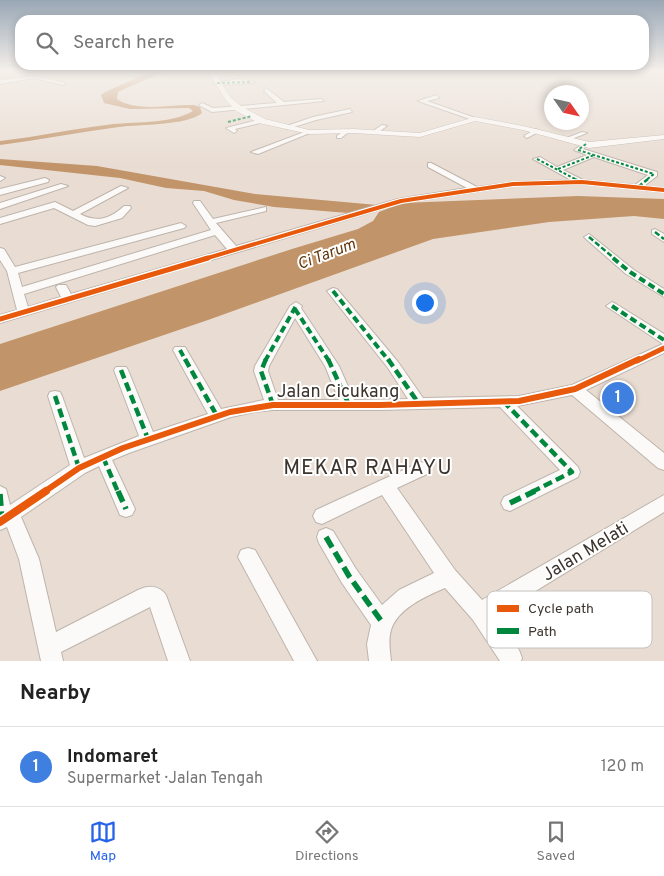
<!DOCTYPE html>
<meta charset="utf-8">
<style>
:root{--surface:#fff;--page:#f2f2f2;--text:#222;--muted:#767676;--line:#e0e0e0;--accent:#2563eb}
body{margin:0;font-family:Overpass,sans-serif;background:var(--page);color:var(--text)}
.compass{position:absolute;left:544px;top:85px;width:45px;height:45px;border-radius:50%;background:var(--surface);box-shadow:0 2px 8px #0003;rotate:124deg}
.you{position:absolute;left:424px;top:302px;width:18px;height:18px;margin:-12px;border:4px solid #fff;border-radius:50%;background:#1a73e8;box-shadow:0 0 0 8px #1a73e833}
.badge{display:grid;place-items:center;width:32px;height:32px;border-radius:50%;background:var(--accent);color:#fff;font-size:16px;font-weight:700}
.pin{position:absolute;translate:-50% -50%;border:2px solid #fff;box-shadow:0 1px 5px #0006}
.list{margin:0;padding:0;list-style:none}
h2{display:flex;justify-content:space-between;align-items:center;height:65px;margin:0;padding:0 20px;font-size:21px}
h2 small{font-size:16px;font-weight:400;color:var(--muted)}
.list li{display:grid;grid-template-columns:32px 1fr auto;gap:15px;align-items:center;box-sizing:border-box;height:80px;padding:0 20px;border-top:1px solid var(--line)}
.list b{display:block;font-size:19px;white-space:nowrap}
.list p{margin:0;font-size:16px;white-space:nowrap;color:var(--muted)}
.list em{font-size:16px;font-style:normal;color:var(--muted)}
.icon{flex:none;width:28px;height:28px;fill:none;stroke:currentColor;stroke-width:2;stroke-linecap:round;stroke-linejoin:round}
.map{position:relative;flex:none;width:664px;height:661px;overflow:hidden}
.search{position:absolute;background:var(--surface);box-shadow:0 2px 8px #0003;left:15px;right:15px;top:15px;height:55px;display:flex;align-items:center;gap:12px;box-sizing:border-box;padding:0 18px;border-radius:15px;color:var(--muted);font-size:19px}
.sheet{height:145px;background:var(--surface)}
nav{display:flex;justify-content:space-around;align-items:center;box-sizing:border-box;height:70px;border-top:1px solid var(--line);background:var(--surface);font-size:14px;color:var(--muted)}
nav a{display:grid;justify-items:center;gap:2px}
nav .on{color:var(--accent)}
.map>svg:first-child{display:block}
</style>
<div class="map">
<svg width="664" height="661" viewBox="0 0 664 661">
<rect width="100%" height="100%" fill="#e9ddd3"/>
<g fill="#c29469">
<path d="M152 71H166L122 90 118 92 117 99C138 113 169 104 194 105L200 107 202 113C186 126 140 124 119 127 79 132 40 140 0 145V141C36 137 71 129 106 125 134 121 168 125 193 111L189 108 130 109 104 103 101 95 105 92Z"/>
<path d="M0 159 97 166 255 194 377 205 348 213 274 207 234 200 204 191 166 188 120 178 0 165Z"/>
<path d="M578 196 664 199V219L634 216 549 222 433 239 208 320 0 391V344L292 249 358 229 373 221 379 212 402 203Z"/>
</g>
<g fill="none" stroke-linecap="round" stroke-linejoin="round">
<defs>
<g id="minor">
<path d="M34 76 66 83 63 85 34 78 0 84V80Z"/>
<path d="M239 79 255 82C248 85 227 84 217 85L214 83Z"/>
<path d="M266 88 284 102 321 99 324 101 212 112 199 105 202 103 213 108 277 103 264 91Z"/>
<path d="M437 95 439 98 427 101 478 119 473 120 418 101Z"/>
<path d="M350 109 352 112 316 120 287 129 284 127 313 117Z"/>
<path d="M262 119 265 121 264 122 235 129 237 131 234 133 226 128Z"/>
<path d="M382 125 387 126 377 133H373V131Z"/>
<path d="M536 129 539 131 538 132 527 138 524 136Z"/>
<path d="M345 130 350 131 341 138H337V136Z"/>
<path d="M307 131 312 132 258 154 251 152Z"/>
<path d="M582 132 587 133 569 140 564 139Z"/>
<path d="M586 142 589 144 583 149 657 172V176L644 186 664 188V192L582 184 513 186 402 203 0 323V315L17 310 7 271 0 260V248L4 249 15 267 181 223 186 226 184 228 18 273 22 287 211 230 193 203 194 201H200L213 219 266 207V211L216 223 236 246 398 199 467 188 428 167V163H431L477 187 513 182 571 180 533 159 540 157 557 167 587 155 574 150ZM594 157 648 175 635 185 583 180 563 170ZM215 235 227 249 71 294 66 285H58L56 287 61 297 28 307 24 294Z"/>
<path d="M0 176 5 178 0 181Z"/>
<path d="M45 178 49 180 48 182 0 195V189Z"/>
<path d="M61 184 68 186 0 209V203Z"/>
<path d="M121 186 128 188 80 214C97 223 110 219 124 206H130L131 208 122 218 95 226 88 225 54 208 0 224V218L55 202 73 211Z"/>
<path d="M655 229 664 234V242L652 234V230Z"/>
<path d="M589 234 634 270 664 289V297L626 274 586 239 584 237Z"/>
<path d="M333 288 337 289 398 362 423 398 519 396 572 385 663 344 606 306 612 302 616 304 664 334V353L586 390 664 453V470L658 468 572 395 517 406 578 467 580 472 578 477 510 511 504 509 501 503 504 497 560 470 500 407 380 410H273L254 412 231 417 129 453 112 460 135 509 132 515 126 517 120 515 99 466 85 473 21 517 39 559 56 632 138 590C148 585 159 585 166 595L190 661H168L150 607 61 652 63 661H41L19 559 7 527 0 530V486L6 489 10 505 70 465 48 396 50 392 55 391 60 392 62 396 84 458 139 436 114 370 116 367H126L128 370 153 432 208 414 173 350 175 347H185L221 409 264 400 254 371 255 366 290 306 296 302 302 306 301 308 339 366 354 400 408 399 388 368 327 291ZM295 318 325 366 339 400H278L268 371 269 366Z"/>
<path d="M421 462 427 464 429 469 427 474 397 488 455 570 482 600 664 495V512L495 616 519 650 522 658 521 661H500L473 620 445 588C426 596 397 609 391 630 388 640 390 651 391 661H369L367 644 371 625 342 583 319 543 317 537 319 531 326 528 333 531 356 569 382 605 399 590 434 573 382 495 322 524 316 522 313 516 316 510Z"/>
<path d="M248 548 255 550 317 661H294L238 557 241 550Z"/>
</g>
<path id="tertiary" d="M208 71H214L230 97 242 107 265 119 309 130 353 129 420 133 475 117 523 126 589 142 664 135V139L589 148 523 130 475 121 420 137 353 133 309 134 259 123 236 111 225 99Z"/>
</defs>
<use href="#minor" stroke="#bdb4ac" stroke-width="2"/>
<use href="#tertiary" stroke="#bdb4ac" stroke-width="1"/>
<use href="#minor" fill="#fcfaf8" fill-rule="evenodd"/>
<use href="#tertiary" fill="#fcfaf8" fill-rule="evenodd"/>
<g stroke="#00873e" stroke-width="2" stroke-dasharray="3 2" stroke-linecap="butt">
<path d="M217 83 252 82"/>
<path d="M228 122 252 116"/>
<path d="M586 144 578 150 654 174 646 180"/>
<path d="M537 159 577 180"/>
<path d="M558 169 594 155"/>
</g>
<g stroke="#00873e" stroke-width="2.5" stroke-dasharray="5.5 2.5" stroke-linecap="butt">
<path d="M575 179 579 181"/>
<path d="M638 187 648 179"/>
<path d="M655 232 664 239"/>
<path d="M589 237 615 259"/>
</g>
<g stroke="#00873e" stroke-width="4" stroke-dasharray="7 4" stroke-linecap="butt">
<path d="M613 258 630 272 664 294"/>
<path d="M333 291 389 361"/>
<path d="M612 306 664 340"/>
<path d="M295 309 329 361"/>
<path d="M180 350 186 361"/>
<path d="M265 361 296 306"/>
</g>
<g stroke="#00873e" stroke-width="4.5" stroke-dasharray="9 4.5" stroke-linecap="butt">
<path d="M185 359 217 416"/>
<path d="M266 359 261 371 273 405"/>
<path d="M328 359 349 405"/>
<path d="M388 359 419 404"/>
<path d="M121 370 148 439"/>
<path d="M55 396 79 468"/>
<path d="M503 401 572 472 532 492"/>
<path d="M103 457 118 492"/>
</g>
<g stroke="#00873e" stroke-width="5.5" stroke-dasharray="12 5.5" stroke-linecap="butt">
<path d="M118 491 126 509"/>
<path d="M0 494 2 520"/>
<path d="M510 503 535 491"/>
<path d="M326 537 349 576 382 622"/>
</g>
<defs>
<path id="cycleway-far3" d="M204 259 401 201 513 184 582 182 664 190"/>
<g id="cycleway-far2">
<path d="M0 319 208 258"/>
<path d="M637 361 664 348"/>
</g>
<path id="cycleway-far1" d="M44 492 79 468 123 448 230 412 273 405H380L519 401 575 389 639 359"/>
<path id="cycleway" d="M0 522 46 491"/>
</defs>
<use href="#cycleway-far3" stroke="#fff" stroke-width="6"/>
<use href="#cycleway-far2" stroke="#fff" stroke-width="8"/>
<use href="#cycleway-far1" stroke="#fff" stroke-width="9"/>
<use href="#cycleway" stroke="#fff" stroke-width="11"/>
<use href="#cycleway-far3" stroke="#e8590c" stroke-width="4"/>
<use href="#cycleway-far2" stroke="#e8590c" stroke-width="5"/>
<use href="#cycleway-far1" stroke="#e8590c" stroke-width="6"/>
<use href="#cycleway" stroke="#e8590c" stroke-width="8"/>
</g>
<linearGradient id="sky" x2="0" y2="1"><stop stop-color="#99a7b5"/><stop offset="0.43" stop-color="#f5f0eb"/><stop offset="1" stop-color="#f5f0eb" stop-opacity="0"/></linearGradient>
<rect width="664" height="164" fill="url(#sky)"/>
<g text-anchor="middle" stroke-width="4" stroke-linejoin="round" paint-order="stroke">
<g font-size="16" font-style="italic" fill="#63390d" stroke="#fff">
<text transform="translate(326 253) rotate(-21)" y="6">Ci Tarum</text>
</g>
<g font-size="18" fill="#3c342d" stroke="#fff">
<text x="338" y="397">Jalan Cicukang</text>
<text transform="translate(585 551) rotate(-31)" y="6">Jalan Melati</text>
</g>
<g font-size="21" letter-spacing="1" fill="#3c342d" stroke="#fff">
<text x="368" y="474">MEKAR RAHAYU</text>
</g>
</g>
<rect x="487" y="591" width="165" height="57" rx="8" fill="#fff" stroke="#c4c2c0" stroke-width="1"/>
<rect x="497" y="605" width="22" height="7" fill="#e8590c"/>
<rect x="497" y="628" width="22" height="6" fill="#00873e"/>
<g font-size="14" fill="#3c342d">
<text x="528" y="613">Cycle path</text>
<text x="528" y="636">Path</text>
</g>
</svg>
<svg class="compass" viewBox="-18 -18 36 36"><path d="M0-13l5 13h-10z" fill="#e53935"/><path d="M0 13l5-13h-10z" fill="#767676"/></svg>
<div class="you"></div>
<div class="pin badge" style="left:618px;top:398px;background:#3f7fe0">1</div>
<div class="search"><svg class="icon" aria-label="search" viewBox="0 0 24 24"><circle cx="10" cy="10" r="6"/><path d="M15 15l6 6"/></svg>Search here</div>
</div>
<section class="sheet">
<h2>Nearby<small></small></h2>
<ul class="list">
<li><span class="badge" style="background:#3f7fe0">1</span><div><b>Indomaret</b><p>Supermarket · Jalan Tengah</p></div><em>120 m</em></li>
</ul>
</section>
<nav>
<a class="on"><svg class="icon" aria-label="map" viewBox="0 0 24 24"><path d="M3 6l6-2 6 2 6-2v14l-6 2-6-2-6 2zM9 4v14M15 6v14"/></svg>Map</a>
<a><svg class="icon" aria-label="directions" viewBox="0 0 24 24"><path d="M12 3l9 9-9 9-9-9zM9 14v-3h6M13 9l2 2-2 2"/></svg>Directions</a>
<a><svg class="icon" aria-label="saved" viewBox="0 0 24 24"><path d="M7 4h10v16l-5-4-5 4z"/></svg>Saved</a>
</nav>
